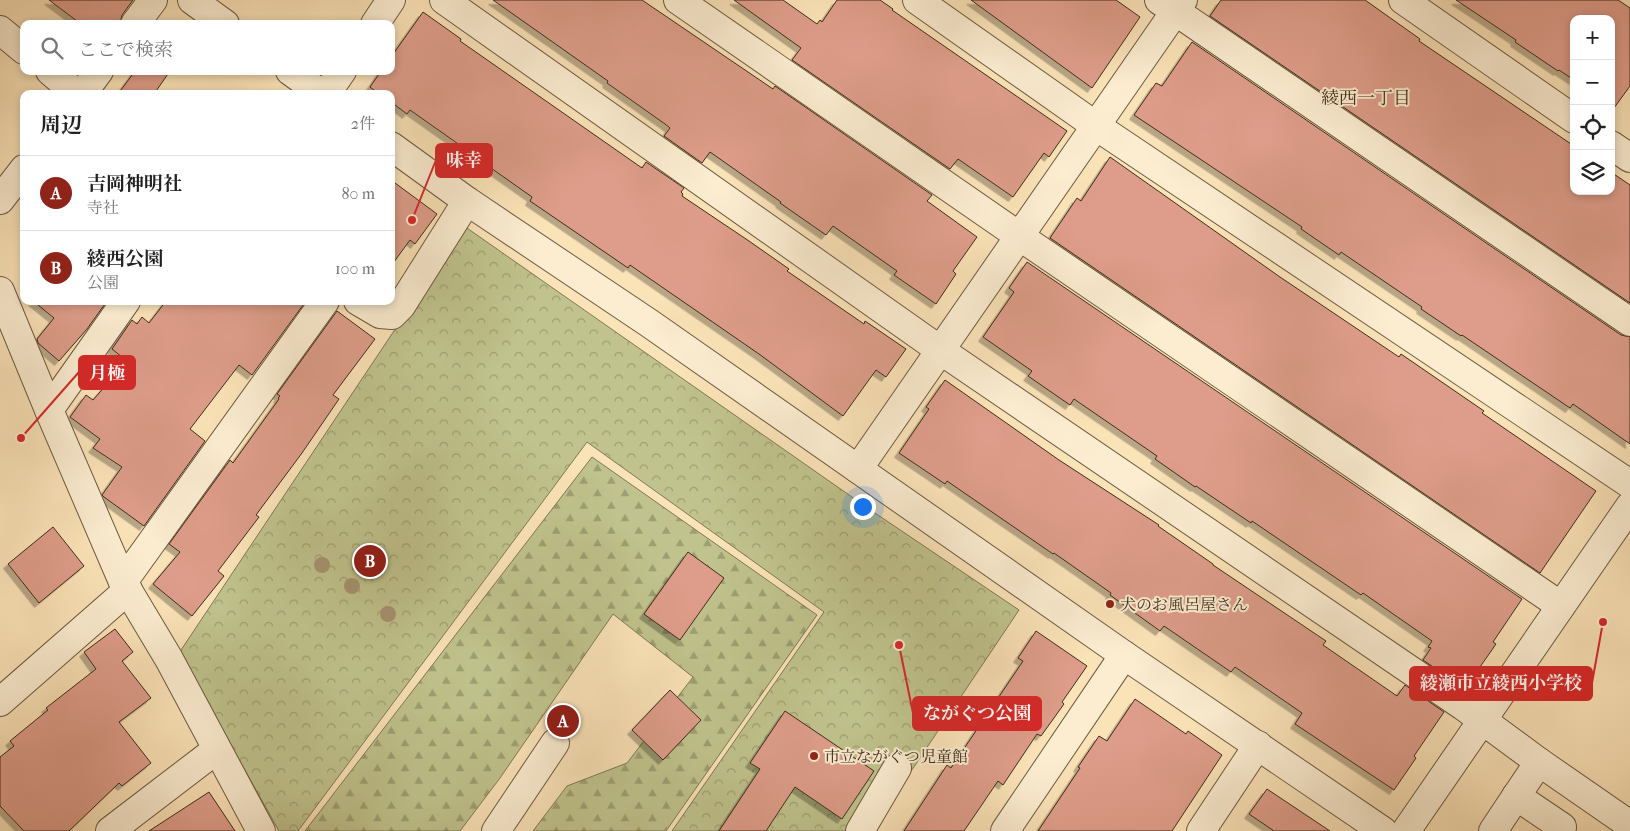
<!DOCTYPE html>
<html lang="ja">
<meta charset="utf-8">
<style>
:root{--surface:#fff;--page:#f2f2f2;--text:#222;--muted:#767676;--line:#e0e0e0;--accent:#8f2418}
body{margin:0;font-family:"IM FELL French Canon","Noto Serif JP",serif;background:var(--page);color:var(--text)}
.controls{position:absolute;right:15px;top:15px;display:grid;overflow:hidden;border-radius:10px;box-shadow:0 2px 8px #0003}
.controls button{width:45px;height:45px;display:grid;place-items:center;padding:0;border:0;border-bottom:1px solid var(--line);background:var(--surface);color:var(--text);font:25px sans-serif}
.you{position:absolute;left:862px;top:506px;width:18px;height:18px;margin:-12px;border:4px solid #fff;border-radius:50%;background:#1a73e8;box-shadow:0 0 0 8px #1a73e833}
.badge{display:grid;place-items:center;width:32px;height:32px;border-radius:50%;background:var(--accent);color:#fff;font-size:16px;font-weight:700}
.pin{position:absolute;translate:-50% -50%;border:2px solid #fff;box-shadow:0 1px 5px #0006}
.list{margin:0;padding:0;list-style:none}
h2{display:flex;justify-content:space-between;align-items:center;height:65px;margin:0;padding:0 20px;font-size:21px}
h2 small{font-size:16px;font-weight:400;color:var(--muted)}
.list li{display:grid;grid-template-columns:32px 1fr auto;gap:15px;align-items:center;box-sizing:border-box;height:75px;padding:0 20px;border-top:1px solid var(--line)}
.list b{display:block;font-size:19px;white-space:nowrap}
.list p{margin:0;font-size:16px;white-space:nowrap;color:var(--muted)}
.list em{font-size:16px;font-style:normal;color:var(--muted)}
.icon{flex:none;width:28px;height:28px;fill:none;stroke:currentColor;stroke-width:2;stroke-linecap:round;stroke-linejoin:round}
.map{position:relative;flex:none;width:1630px;height:831px;overflow:hidden}
.search{position:absolute;background:var(--surface);box-shadow:0 2px 8px #0003;left:20px;top:20px;width:375px;height:55px;display:flex;align-items:center;gap:12px;box-sizing:border-box;padding:0 18px;border-radius:10px;color:var(--muted);font-size:19px}
.panel{position:absolute;background:var(--surface);box-shadow:0 2px 8px #0003;left:20px;top:90px;width:375px;height:215px;border-radius:10px}
.map>svg:first-child{display:block}
</style>
<div class="map">
<svg width="1630" height="831" viewBox="0 0 1630 831">
<defs>
<pattern id="forest-firs" width="22" height="20" patternUnits="userSpaceOnUse" patternTransform="scale(1.25)"><rect width="22" height="20" fill="#c0c38d"/><path d="M5 1l3.5 6h-7zM16 11l3.5 6h-7z" fill="#9d9f72"/></pattern>
<pattern id="park-crowns" width="20" height="18" patternUnits="userSpaceOnUse" patternTransform="scale(1.25)"><rect width="20" height="18" fill="#c0c38d"/><path d="M2 6a3 3 0 1 1 6 0M12 15a3 3 0 1 1 6 0" fill="none" stroke="#9d9f72"/></pattern>
<filter id="shadow"><feDropShadow dx="-4.5" dy="4.5" stdDeviation="0" flood-color="#0004"/></filter>
</defs>
<rect width="100%" height="100%" fill="#fbe3b8"/>
<filter id="stains"><feTurbulence type="fractalNoise" baseFrequency=".004" numOctaves="4"/><feColorMatrix values="0 0 0 0 .2 0 0 0 0 .09 0 0 0 0 .02 0 0 0 .5 -.17"/></filter>
<radialGradient id="worn" r=".72"><stop offset=".6" stop-color="#630" stop-opacity="0"/><stop offset="1" stop-color="#630" stop-opacity=".3"/></radialGradient>
<path fill="url(#forest-firs)" stroke="#7f7853" d="M592 457 817 615 666 831H533L567 786 627 763 693 677 613 614 500 778 460 831H305Z"/>
<path fill="url(#park-crowns)" stroke="#7f7853" d="M464 226 872 511 1019 610 871 831H672L824 612 587 442 298 831H279L179 653Z"/>
<g fill="#de9d8a" stroke="#3e2d19" filter="url(#shadow)">
<path d="M49 0H133L122 15 120 24H81Z"/>
<path d="M493 0H642L773 89 775 86 932 195 927 201 977 237 953 271 956 274 936 304 894 275 897 271 833 226 826 235 780 203 781 202 710 152 702 163 664 136 670 128 665 124 607 83 608 81Z"/>
<path d="M734 0H783L817 24 820 20 822 22 837 0H880L893 9 892 10 1067 131 1049 157 1044 153 1013 197 958 159 950 169 792 60 801 48Z"/>
<path d="M971 0H1116L1140 17 1092 88Z"/>
<path d="M1221 0H1365L1420 39 1419 41 1574 146V191H1611V172L1630 185V303L1210 16Z"/>
<path d="M1456 0H1618L1630 8V86L1614 108 1611 106V19H1574V80L1559 70 1558 71 1515 42 1516 40Z"/>
<path d="M423 12 461 39 460 41 642 168 646 162 684 188 681 192 683 194 682 196 749 241 789 269 787 271 864 324 865 321 906 349 886 377 876 370 843 416 759 354 630 265 628 268 530 201 532 197 481 161V160L410 110 407 114 391 102V94H379L370 87 381 71H391V57Z"/>
<path d="M1192 42 1621 335 1630 337V444L1573 404 1570 408 1462 335 1461 336 1421 309 1422 307 1341 252 1339 255 1301 229 1302 227 1134 115 1156 83 1162 86Z"/>
<path d="M135 71H170L154 94H118Z"/>
<path d="M1110 157 1280 277 1399 357 1401 354 1484 411 1482 413 1596 491 1540 573 1050 238 1077 198 1081 201Z"/>
<path d="M391 180 437 214 415 244 410 240 391 266Z"/>
<path d="M1027 262 1522 599 1493 642 1496 644 1473 677 1469 675 1461 686 1423 660 1431 648 1428 647 1432 641 1363 593 1361 595 1252 521 1251 523 1196 486 1195 487 1155 459 1157 456 1074 399 1070 405 1028 376 1032 371 983 337 1014 292 1009 288Z"/>
<path d="M33 301H107L87 329 59 361 38 343 37 339 54 318Z"/>
<path d="M166 301H306L252 375 239 365 190 429 205 441 144 526 104 497 102 495 122 467 93 448 100 439 70 417 86 395 93 400 127 361 112 349 132 320 137 324 142 317 149 323Z"/>
<path d="M337 311 375 339 333 395 339 399 302 453 256 515 259 517 218 571 224 576 192 616 153 584 180 552 169 544 230 460 233 463 279 399 278 398 280 396 277 394Z"/>
<path d="M945 380 1059 460 1159 525 1158 526 1213 564V565L1326 641 1323 645 1397 696 1405 685 1444 712 1414 756 1416 758 1394 790 1295 724 1302 713 1235 667 1231 672 1164 626 1160 631 1110 595 1111 593 1054 553 1053 554 947 481 945 484 899 453 929 409 926 407Z"/>
<path d="M53 527 84 566 39 603 8 564Z"/>
<path d="M688 552 724 578 680 640 644 614Z"/>
<path d="M115 629 133 652 122 661 151 698 119 722 151 763 122 786 119 783 69 831H24L0 806V757L14 746 10 741 48 710 46 708 96 669 84 652Z"/>
<path d="M1036 631 1087 666 1062 702 1064 704 1041 736 1037 734 1003 785 998 781 964 831H904L947 765 951 768 1023 661 1018 658Z"/>
<path d="M670 690 701 720 663 760 632 730Z"/>
<path d="M1135 699 1186 734 1188 731 1222 755 1172 831H1038L1080 768 1078 767 1099 736 1107 741Z"/>
<path d="M785 711 874 771 842 819 795 787 766 831H719L760 769 750 763Z"/>
<path d="M1267 789 1330 831H1274L1249 814Z"/>
<path d="M209 792 235 831H149Z"/>
</g>
<g fill="none" stroke-linecap="round" stroke-linejoin="round">
<defs>
<g id="minor">
<path d="M192 0 225 24"/>
<path d="M444 0 940 350 1463 706 1539 762 1630 825"/>
<path d="M678 0 1019 236 1561 606"/>
<path d="M917 0 1096 126 1630 484"/>
<path d="M1159 0 1630 322"/>
<path d="M1403 0 1574 119"/>
<path d="M135 24 153 0"/>
<path d="M375 24 391 0"/>
<path d="M0 30 24 50"/>
<path d="M50 71 77 94"/>
<path d="M290 71 322 94"/>
<path d="M82 94 99 71"/>
<path d="M326 94 342 71"/>
<path d="M1611 145 1630 158"/>
<path d="M391 146 467 201 649 323 1124 655 1383 831"/>
<path d="M0 200 24 169"/>
<path d="M0 291 49 410 123 582 169 659 261 831"/>
<path d="M358 301 380 314 392 315 401 306 467 201"/>
<path d="M49 410 126 301"/>
<path d="M858 469 1183 0"/>
<path d="M123 582 325 301"/>
<path d="M0 702 128 590"/>
<path d="M1516 796 1562 827 1559 831"/>
<path d="M110 831 216 750"/>
<path d="M496 831 555 743"/>
<path d="M860 831 897 768"/>
<path d="M1005 831 1124 655"/>
<path d="M1201 831 1258 745"/>
<path d="M1406 831 1630 506"/>
<path d="M1493 831 1539 762"/>
</g>
</defs>
<use href="#minor" stroke="#6d5a41" stroke-width="30"/>
<use href="#minor" stroke="#fcedd1" stroke-width="28"/>
</g>
<g fill="#a59370">
<circle cx="322" cy="565" r="8"/>
<circle cx="352" cy="586" r="8"/>
<circle cx="388" cy="614" r="8"/>
</g>
<g fill="#8f2418" stroke="#fcedd1" stroke-width="2">
<circle cx="1110" cy="604" r="5"/>
<circle cx="814" cy="756" r="5"/>
</g>
<g text-anchor="middle" stroke-width="4" stroke-linejoin="round" paint-order="stroke">
<g font-size="16" fill="#3e2d19" stroke="#fcedd1" text-anchor="start">
<text x="1120" y="610">犬のお風呂屋さん</text>
<text x="824" y="762">市立ながぐつ児童館</text>
</g>
<g font-size="18" fill="#3e2d19" stroke="#fcedd1">
<text x="1366" y="104">綾西一丁目</text>
</g>
</g>
<path fill="none" stroke="#d62828" stroke-width="2" d="M412 220L436 160M21 438L79 372M1603 622L1592 683M899 645L913 713"/>
<g fill="#d62828" stroke="#fcedd1" stroke-width="2">
<circle cx="412" cy="220" r="5"/>
<circle cx="21" cy="438" r="5"/>
<circle cx="1603" cy="622" r="5"/>
<circle cx="899" cy="645" r="5"/>
</g>
<g fill="#d62828" stroke="#d62828" stroke-width="2">
<rect x="436" y="144" width="56" height="33" rx="5"/>
<rect x="79" y="356" width="56" height="33" rx="5"/>
<rect x="1410" y="667" width="182" height="33" rx="5"/>
<rect x="913" y="697" width="128" height="33" rx="5"/>
</g>
<g font-size="18" text-anchor="middle" font-weight="bold" fill="#fff">
<text x="464" y="166">味幸</text>
<text x="107" y="379">月極</text>
<text x="1501" y="689">綾瀬市立綾西小学校</text>
<text x="977" y="719">ながぐつ公園</text>
</g>
<rect width="100%" height="100%" filter="url(#stains)"/>
<rect width="100%" height="100%" fill="url(#worn)"/>
</svg>
<div class="controls">
<button>+</button>
<button>−</button>
<button><svg class="icon" aria-label="locate" viewBox="0 0 24 24"><circle cx="12" cy="12" r="6"/><path d="M12 2v4M12 18v4M2 12h4M18 12h4"/></svg></button>
<button><svg class="icon" aria-label="layers" viewBox="0 0 24 24"><path d="M12 4l9 5-9 5-9-5zM3 14l9 5 9-5"/></svg></button>
</div>
<div class="you"></div>
<div class="pin badge" style="left:563px;top:721px">A</div>
<div class="pin badge" style="left:370px;top:561px">B</div>
<div class="search"><svg class="icon" aria-label="search" viewBox="0 0 24 24"><circle cx="10" cy="10" r="6"/><path d="M15 15l6 6"/></svg>ここで検索</div>
<section class="panel">
<h2>周辺<small>2件</small></h2>
<ul class="list">
<li><span class="badge">A</span><div><b>吉岡神明社</b><p>寺社</p></div><em>80 m</em></li>
<li><span class="badge">B</span><div><b>綾西公園</b><p>公園</p></div><em>100 m</em></li>
</ul>
</section>
</div>
